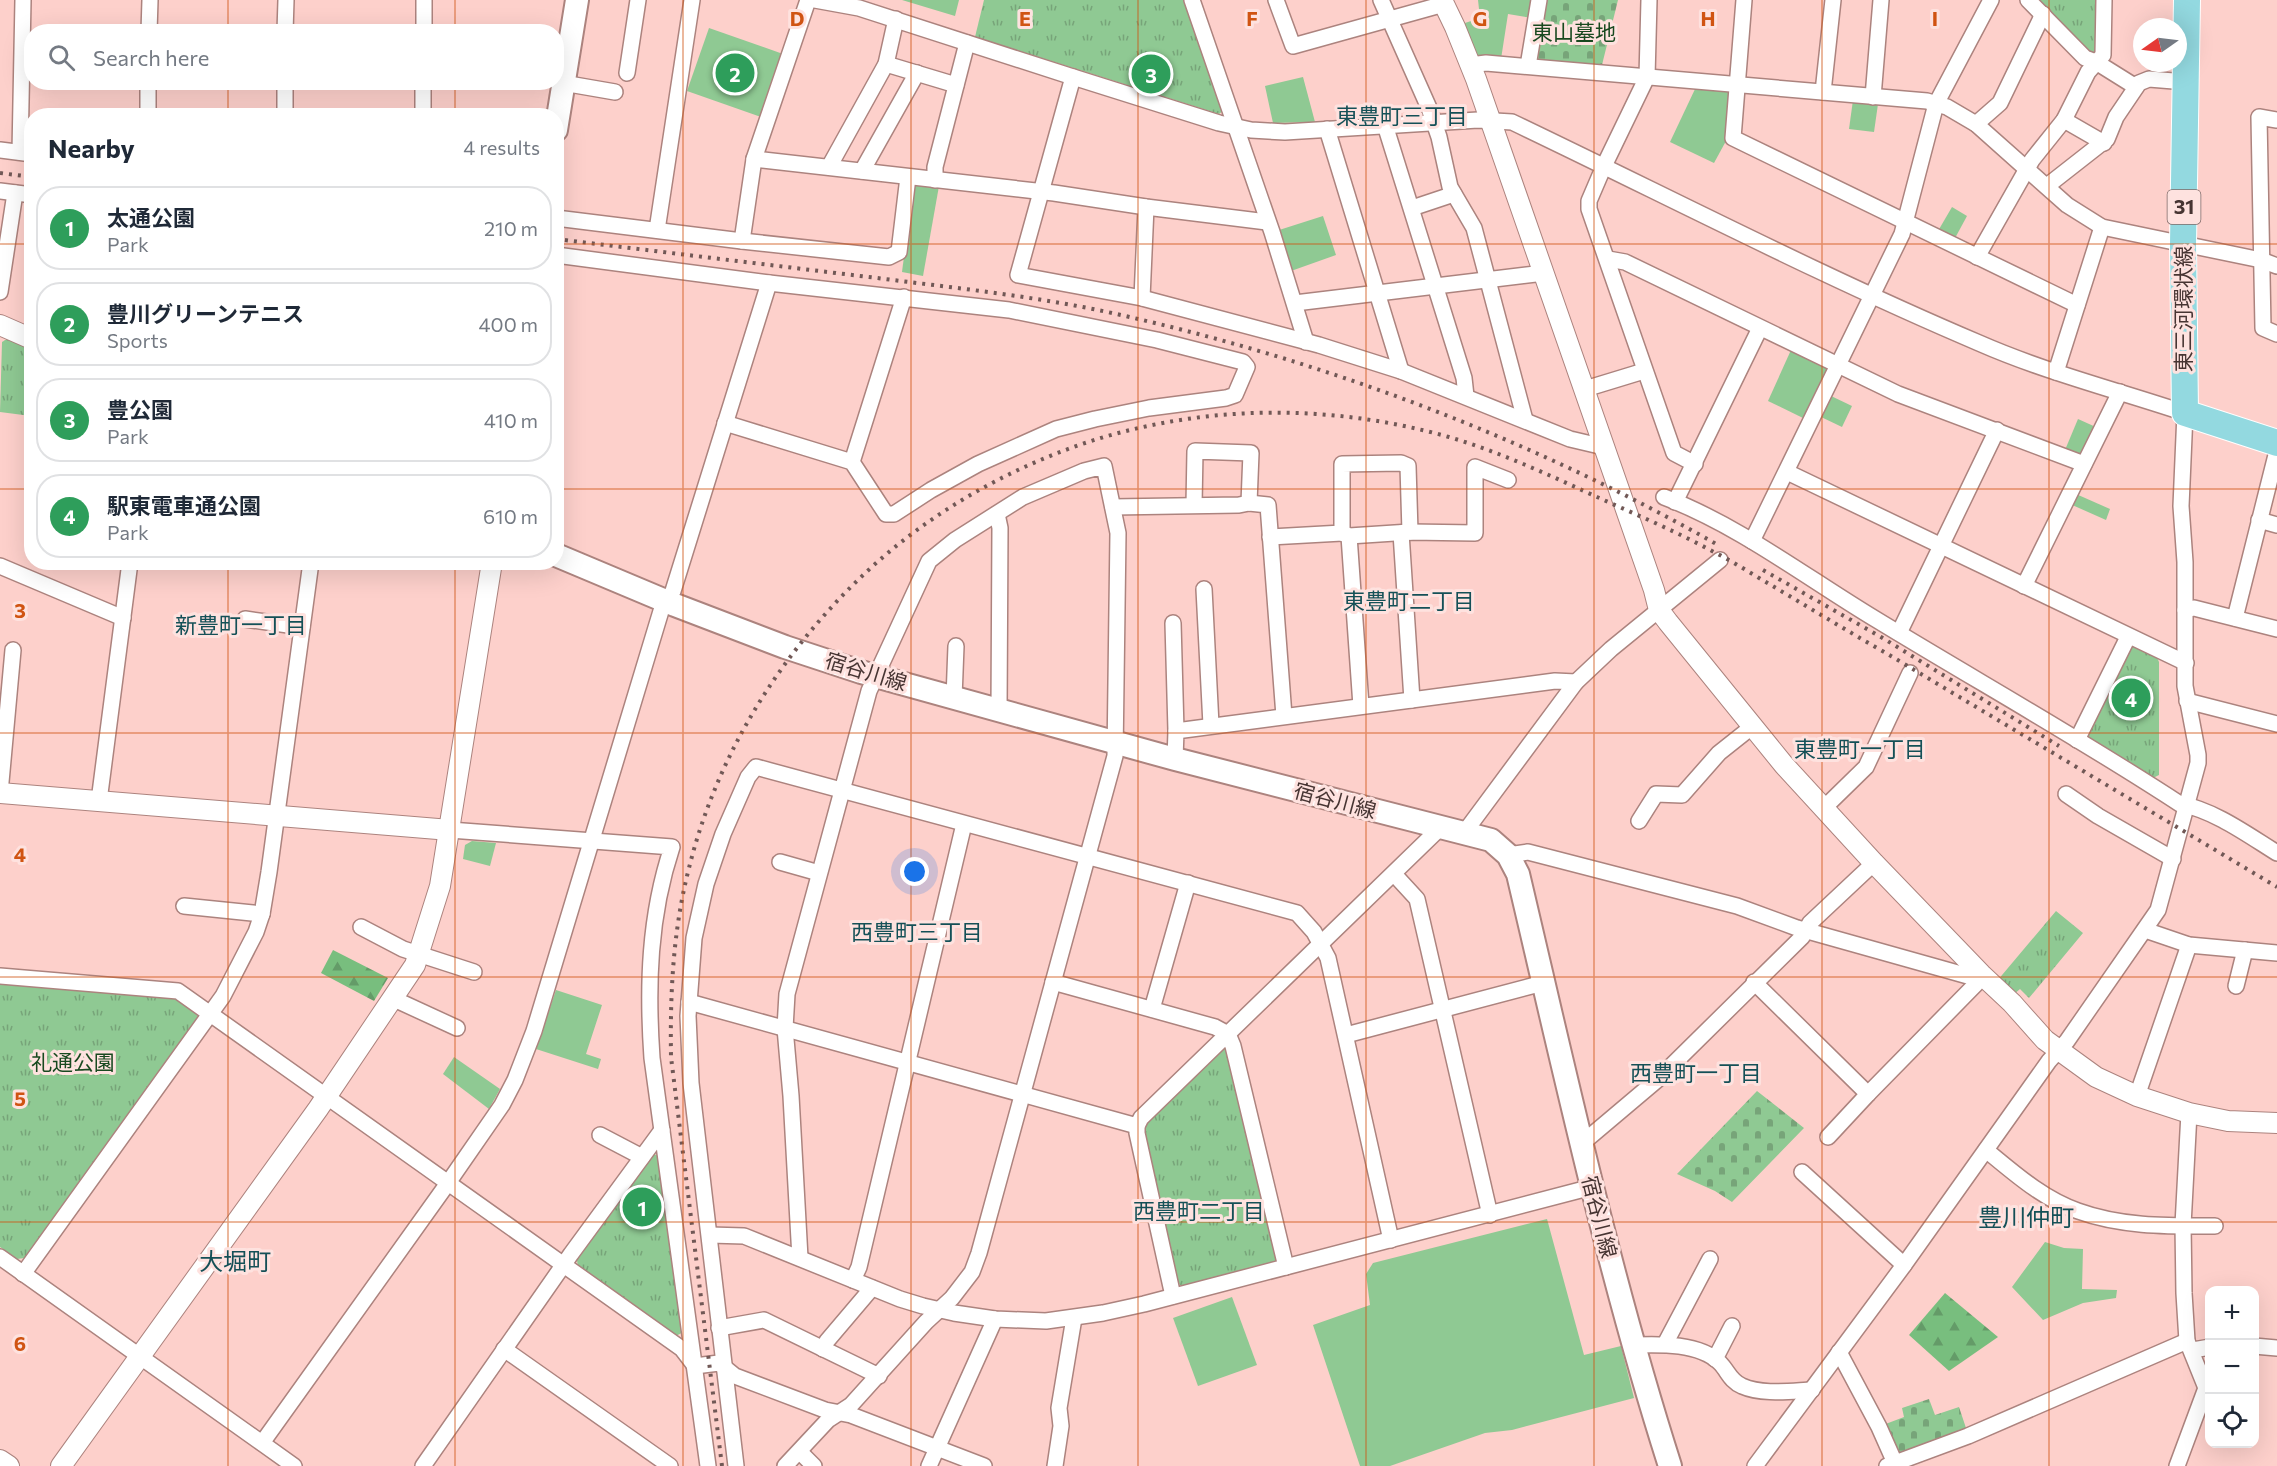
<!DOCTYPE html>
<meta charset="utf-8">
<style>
:root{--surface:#fff;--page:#f6f6f7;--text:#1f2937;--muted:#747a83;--line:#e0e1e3;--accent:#0b8043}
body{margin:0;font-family:Commissioner,"Noto Sans JP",sans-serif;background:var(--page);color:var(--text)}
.controls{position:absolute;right:18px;bottom:18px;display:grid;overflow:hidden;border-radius:12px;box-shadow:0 6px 24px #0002}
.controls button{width:54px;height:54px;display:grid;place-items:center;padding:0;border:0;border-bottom:2px solid var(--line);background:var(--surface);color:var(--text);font:30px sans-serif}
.compass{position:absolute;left:2133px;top:18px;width:54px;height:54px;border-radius:50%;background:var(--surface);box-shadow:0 6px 24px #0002;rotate:256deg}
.you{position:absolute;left:915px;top:872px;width:21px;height:21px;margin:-15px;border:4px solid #fff;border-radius:50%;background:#1a73e8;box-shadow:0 0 0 9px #1a73e833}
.badge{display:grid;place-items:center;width:39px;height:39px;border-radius:50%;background:var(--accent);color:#fff;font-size:20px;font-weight:700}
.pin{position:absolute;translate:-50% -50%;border:3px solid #fff;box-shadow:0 2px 6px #0006}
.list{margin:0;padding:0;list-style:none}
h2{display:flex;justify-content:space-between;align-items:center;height:78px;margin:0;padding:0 24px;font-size:26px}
h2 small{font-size:20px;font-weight:400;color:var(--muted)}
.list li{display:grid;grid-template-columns:39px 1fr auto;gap:18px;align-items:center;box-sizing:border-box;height:84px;margin:0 12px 12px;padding:0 12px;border:2px solid var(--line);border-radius:24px}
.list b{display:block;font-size:22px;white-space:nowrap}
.list p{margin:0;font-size:20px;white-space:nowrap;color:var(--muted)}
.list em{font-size:20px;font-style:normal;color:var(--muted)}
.icon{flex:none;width:33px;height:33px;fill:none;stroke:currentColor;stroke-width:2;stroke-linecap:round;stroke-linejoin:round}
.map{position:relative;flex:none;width:2277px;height:1466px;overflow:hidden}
.search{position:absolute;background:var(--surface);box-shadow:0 6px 24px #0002;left:24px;top:24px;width:540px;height:66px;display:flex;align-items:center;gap:15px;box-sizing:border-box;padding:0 21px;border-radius:24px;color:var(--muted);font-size:22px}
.panel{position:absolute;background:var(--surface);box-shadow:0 6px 24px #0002;left:24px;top:108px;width:540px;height:462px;border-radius:24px}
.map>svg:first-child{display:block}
</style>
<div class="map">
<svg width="2277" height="1466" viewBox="0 0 2277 1466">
<defs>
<pattern id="forest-firs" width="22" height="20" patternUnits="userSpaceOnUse" patternTransform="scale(1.5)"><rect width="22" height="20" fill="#78be7e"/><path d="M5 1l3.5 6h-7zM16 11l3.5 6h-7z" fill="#649b68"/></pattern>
<pattern id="cemetery-stones" width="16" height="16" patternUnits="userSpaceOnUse" patternTransform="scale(1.5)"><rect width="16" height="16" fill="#8fc993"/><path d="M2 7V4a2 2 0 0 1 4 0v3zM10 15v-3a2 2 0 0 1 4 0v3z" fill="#77a479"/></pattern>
<pattern id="park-tufts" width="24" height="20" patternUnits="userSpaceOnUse" patternTransform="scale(1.5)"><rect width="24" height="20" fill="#8fc993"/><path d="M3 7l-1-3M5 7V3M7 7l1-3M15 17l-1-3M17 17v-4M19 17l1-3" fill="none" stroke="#77a479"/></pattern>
</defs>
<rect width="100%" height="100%" fill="#fdd0cb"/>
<g fill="#8fc993">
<path d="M902 0H959L955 16Z"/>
<path d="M1478 0H1535L1532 18 1508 14 1501 59 1476 56 1462 24 1480 18Z"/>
<path d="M709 28 783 54 761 117 687 91Z"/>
<path d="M1303 77 1315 122 1273 123 1265 86Z"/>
<path d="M1696 87 1728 89 1731 94 1726 141 1714 163 1670 142Z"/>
<path d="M1853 100 1878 104 1874 132 1849 129Z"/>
<path d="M918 183 939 186 923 276 902 272 913 187Z"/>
<path d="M1952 207 1967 216 1954 240 1938 231Z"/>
<path d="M1323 216 1336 255 1291 271 1276 231Z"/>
<path d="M1791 350 1826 367 1827 373 1805 419 1768 401Z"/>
<path d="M1829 395 1852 406 1842 427 1819 416Z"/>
<path d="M2078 419 2098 428 2086 454 2080 456 2065 450Z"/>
<path d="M2076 494 2110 509 2106 520 2070 504Z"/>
<path d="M472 841 496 843 490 866 463 859 465 845Z"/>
<path d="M556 990 602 1005 586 1054 601 1059 598 1069 536 1049Z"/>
<path d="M454 1057 500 1089 489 1109 443 1074Z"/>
<path d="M1547 1219 1584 1355 1621 1346 1634 1398 1512 1430 1485 1433 1390 1466H1360L1313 1325 1370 1305 1366 1274 1373 1263Z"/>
<path d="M2045 1242 2064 1248 2083 1249 2082 1289 2117 1290 2116 1298 2083 1303 2043 1320 2012 1287Z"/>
<path d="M1232 1297 1257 1365 1198 1386 1173 1318Z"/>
</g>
<g fill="url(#forest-firs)">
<path d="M333 950 388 978 374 1001 321 973Z"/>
<path d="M1945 1293 1998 1337 1949 1371 1909 1335Z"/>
</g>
<g fill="url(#cemetery-stones)">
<path d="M1543 0H1618L1601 69 1537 62 1534 56Z"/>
<path d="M1757 1091 1804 1128 1732 1202 1715 1191 1677 1174Z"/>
<path d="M1929 1399 1935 1415 1959 1407 1967 1431 1899 1455 1883 1425 1904 1417 1902 1408Z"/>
</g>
<g fill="url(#park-tufts)">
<path d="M984 0H1186L1224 110 1219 114 975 37Z"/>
<path d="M2033 0H2099L2098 53 2090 56Z"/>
<path d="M12 336 31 345V416L0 412 2 342Z"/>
<path d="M2136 646 2156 655 2159 662V775L2151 779 2088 742 2086 735 2128 648Z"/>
<path d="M2056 911 2083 933 2029 998 2020 989 2012 996 1997 981Z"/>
<path d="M0 983 178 998 195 1010 198 1017 25 1258 17 1259 0 1247Z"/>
<path d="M1221 1049H1229L1278 1257 1274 1263 1182 1286 1177 1283 1142 1131 1145 1121Z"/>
<path d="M662 1154 687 1330 676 1336 578 1268 577 1260 653 1155Z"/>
</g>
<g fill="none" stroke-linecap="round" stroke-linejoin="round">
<defs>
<g id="minor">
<path d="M815 0 859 8 1073 77 1219 123 1251 130 1285 132 1478 120 1512 122C1667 196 1821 276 1979 343 2045 372 2116 390 2185 413L2181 506 2185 562V686L2198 755V763L2158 910 2067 1041 2049 1061 1904 1265 1755 1466"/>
<path d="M1192 0 1272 232 1306 342"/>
<path d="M1276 0 1293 46 1444 4"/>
<path d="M1381 0 1429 108 1439 137 1450 187 1474 228 1525 420"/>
<path d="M1649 0 1647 77 1604 166 1589 201V209L1674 453 1695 464"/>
<path d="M1744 0 1733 138 2077 305"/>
<path d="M2028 0 2085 58 2096 62 2136 87"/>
<path d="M149 32 150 0"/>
<path d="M285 32 286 0"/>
<path d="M424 32V0"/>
<path d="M886 64 956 85"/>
<path d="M1470 65 1486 63 1927 101 1947 107 1976 124 2067 205 2102 227 2261 260 2277 266"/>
<path d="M1528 66 1539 0"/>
<path d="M627 73 638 0"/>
<path d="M1073 77 1018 275 1142 298 1319 345 1401 371 1570 439 1604 447"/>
<path d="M563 83 615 92"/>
<path d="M1823 92 1833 0"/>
<path d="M1873 97 1881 0"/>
<path d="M148 116V82"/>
<path d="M285 116V82"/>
<path d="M423 116V82"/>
<path d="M2064 120 2104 143"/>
<path d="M2277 120 2259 117 2263 328 2277 334"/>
<path d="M1976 124 2000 103 2043 14"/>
<path d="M1385 125 1464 378 1466 396"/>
<path d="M1327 129 1401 371"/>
<path d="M0 150 32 154"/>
<path d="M20 152 23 0"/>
<path d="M754 159 1054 193 1146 207 1267 222"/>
<path d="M829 167 886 64 896 19"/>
<path d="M862 171 917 73"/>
<path d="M935 180V167L967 43"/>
<path d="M2047 186 2107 139 2116 117 2139 83 2149 79 2186 82"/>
<path d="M0 191 32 195"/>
<path d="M1412 208 1454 194"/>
<path d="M556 218 742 241 889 257 899 252 908 177"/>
<path d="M657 230 692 0"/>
<path d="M742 241 754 159 808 0"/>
<path d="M556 255 769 283 1009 310 1157 340 1243 362 1247 367 1235 395 1226 398 1149 408 1095 419 1056 429 978 464 931 490 894 514H886L852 462 725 423"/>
<path d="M1977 257 2032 160 2064 120 2088 72 2103 55 2104 0"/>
<path d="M1608 259 1625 262 1898 394 2084 464"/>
<path d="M0 292 15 193"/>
<path d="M1142 298 1146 207"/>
<path d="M1295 303 1544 273"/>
<path d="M2056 372 2102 227"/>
<path d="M1585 389 1644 371"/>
<path d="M852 462 904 297"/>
<path d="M1787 472 2186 663"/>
<path d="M1664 497C1740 526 1807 578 1877 620 1977 681 2081 739 2180 804 2214 810 2248 835 2277 853"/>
<path d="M1675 502 1760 328"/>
<path d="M1194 505 1195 451 1251 453 1249 503"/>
<path d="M1113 507 1239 505 1249 503 1268 505 1284 716"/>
<path d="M997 514 1000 528 999 711"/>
<path d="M2259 520 2277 525"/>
<path d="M1342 533 1349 536 1410 532 1475 533V467L1508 480"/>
<path d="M1401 533 1412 700"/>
<path d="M1349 536 1361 706"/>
<path d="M1270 537 1342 533V464L1401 463 1408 466 1410 532"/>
<path d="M1752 541 1902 234 1936 104 1991 0"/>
<path d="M0 566 123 618"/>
<path d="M2024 586 2120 392"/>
<path d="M1204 589 1211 725"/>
<path d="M2185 610 2194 608 2277 629"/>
<path d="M2235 618 2277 451"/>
<path d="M245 619 302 627"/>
<path d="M1173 623 1176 731"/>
<path d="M1899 633 1997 430"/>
<path d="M954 698 956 646"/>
<path d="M2187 701 2277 724"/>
<path d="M2077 740 2128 637"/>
<path d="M1175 759 1176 731 1555 681 1576 682"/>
<path d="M0 793 13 650"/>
<path d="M2066 794 2098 816 2173 859"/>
<path d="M99 801 130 562"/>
<path d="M1824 808 1866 767 1910 673"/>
<path d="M1639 821 1656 794 1682 795 1719 753 1753 726"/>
<path d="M450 830 672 847C649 916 647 986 652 1058L708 1466"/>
<path d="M1464 833 1576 682 1611 649 1720 560"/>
<path d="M1508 855 1528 852 1737 906 1797 928 1968 976 1981 974"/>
<path d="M780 862 819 873"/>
<path d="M1394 874 1417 899 1490 1215"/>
<path d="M184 906 262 914"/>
<path d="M361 927 403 949 474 972"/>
<path d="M2145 930 2189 945 2277 953"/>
<path d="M0 976 178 991 682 1349 695 1366 719 1363 735 1376 825 1410 851 1415 984 1466"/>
<path d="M1053 982 1215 1027 1228 1034 1233 1046 1286 1267"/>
<path d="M1754 982 1868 1094 1976 984 1981 974"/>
<path d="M2236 986 2245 950"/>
<path d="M394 999 457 1028"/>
<path d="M689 1002 1137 1126"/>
<path d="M1152 1009 1188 883"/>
<path d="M1346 1035 1543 983"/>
<path d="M2137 1096 2189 945"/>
<path d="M600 1135 642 1157"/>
<path d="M1828 1137 1868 1094"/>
<path d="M1580 1145 1657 1080 1802 937 1810 923 1874 863"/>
<path d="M1986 1150C2014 1173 2043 1199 2078 1211 2122 1227 2169 1226 2215 1226"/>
<path d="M1802 1172 1904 1265"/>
<path d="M710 1235 744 1236 900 1299 923 1306 954 1313 995 1319 1046 1321 1103 1313 1144 1304 1592 1187"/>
<path d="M0 1257 294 1466"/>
<path d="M23 1274 223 996 256 932 262 914 269 872 311 562"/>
<path d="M853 1280 859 1267 964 824"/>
<path d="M1173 1296 1137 1133V1126L1141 1118 1440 828"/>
<path d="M719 1328 764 1320 879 1376"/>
<path d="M1665 1344 1710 1259"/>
<path d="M1634 1345C1660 1344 1700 1343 1720 1363 1728 1371 1730 1381 1742 1386 1762 1395 1790 1391 1812 1390"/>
<path d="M2254 1346 2277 1348"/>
<path d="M504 1349 670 1466"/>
<path d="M823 1349 827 1341 872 1288"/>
<path d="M2193 1350 2210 1347"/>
<path d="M1839 1352 1879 1427 1895 1463"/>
<path d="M1715 1359 1732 1326"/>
<path d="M262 1443 448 1183 502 1105 515 1080 534 1031 661 611 673 591 769 283"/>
<path d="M800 1452 814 1466"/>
<path d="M423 1466 571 1254 662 1130"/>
<path d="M736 1466 691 1083 688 1016 694 938 706 884 723 834 748 777 756 767 1297 913 1314 932 1328 958 1391 1240"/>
<path d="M785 1466 828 1420 851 1405 926 1322 952 1298 972 1272 979 1253 1115 756 1118 533 1104 466 1084 471 1023 497 955 540 929 561 869 691 787 994 785 1028 791 1096 800 1258"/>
<path d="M929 1466 995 1319"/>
<path d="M1055 1466 1061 1426 1059 1408 1074 1318"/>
<path d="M1887 1466 1968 1436 2187 1341"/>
<path d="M2177 1466 2206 1388 2187 1341 2184 1293 2183 1225 2189 1113"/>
</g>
<g id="tertiary">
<path d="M1442 0 1455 27 1476 79 1654 590 1659 610 1668 622 1784 765 1874 863 1981 974 2012 1003 2045 1040 2096 1077 2137 1096 2189 1113 2228 1121 2277 1123"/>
<path d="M0 325 32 339"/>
<path d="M0 793 450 830"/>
<path d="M0 1460 9 1466"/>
<path d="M61 1466 318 1109 415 965 440 886 492 562"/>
</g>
<g id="secondary">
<path d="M556 130 577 0"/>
<path d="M556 555 675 605 785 647 861 672 1175 759 1491 840 1508 855 1518 874C1565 1073 1608 1272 1670 1466"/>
</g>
<path id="primary" d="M2187 0 2183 244 2185 413 2277 443"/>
</defs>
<use href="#minor" stroke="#ac837e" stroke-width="18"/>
<use href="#tertiary" stroke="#ac837e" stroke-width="22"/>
<use href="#secondary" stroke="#ac837e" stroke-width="26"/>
<use href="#primary" stroke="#fff" stroke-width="28"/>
<use href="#minor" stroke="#fff" stroke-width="15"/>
<use href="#tertiary" stroke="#fff" stroke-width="20"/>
<use href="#secondary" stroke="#fff" stroke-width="22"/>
<use href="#primary" stroke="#93d9e0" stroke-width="26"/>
<g stroke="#715856" stroke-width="4" stroke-dasharray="3 6" stroke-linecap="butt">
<path d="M0 173 32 177"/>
<path d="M556 239C663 252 770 265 877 278 955 288 1034 296 1112 313 1323 360 1530 438 1718 545"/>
<path d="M1763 570 1881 637 2059 746"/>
<path d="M722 1466 671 1057C670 993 673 930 689 868 716 758 778 657 859 579 927 513 1014 464 1104 437 1217 404 1336 405 1449 437 1500 452 1549 475 1597 497 1635 514 1675 531 1712 551 1734 562 1755 576 1776 588 1813 610 1849 632 1886 653 2016 731 2147 809 2277 887"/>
</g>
</g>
<path fill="none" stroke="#d05412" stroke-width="1.5" stroke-opacity="0.55" d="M228 0V32M455 0V32M683 0V1466M911 0V1466M1138 0V1466M1366 0V1466M1594 0V1466M1822 0V1466M2049 0V1466M228 82V116M455 82V116M0 244H32M556 244H2277M0 489H32M556 489H2277M228 562V1466M455 562V1466M0 733H2277M0 977H2277M0 1222H2277"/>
<g text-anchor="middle" stroke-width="6" stroke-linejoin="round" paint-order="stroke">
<rect fill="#fee2df" stroke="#7e6967" stroke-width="1.5" x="2167.5" y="190" width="33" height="34" rx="4.5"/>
<g font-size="20" font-weight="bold" fill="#473533">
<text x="2184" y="214">31</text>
</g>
<g font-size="21" fill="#18491f" stroke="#fee2df">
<text x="1574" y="40">東山墓地</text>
<text x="73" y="1070">礼通公園</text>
</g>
<g font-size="21" fill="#473533" stroke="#fee2df">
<text transform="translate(2184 309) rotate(-90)" y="7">東三河環状線</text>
<text transform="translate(866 672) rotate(17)" y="7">宿谷川線</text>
<text transform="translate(1335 801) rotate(15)" y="7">宿谷川線</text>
<text transform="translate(1599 1217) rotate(76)" y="7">宿谷川線</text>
</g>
<g font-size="22" fill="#145057" stroke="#fee2df">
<text x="1402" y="124">東豊町三丁目</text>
<text x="1409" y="609">東豊町二丁目</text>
<text x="241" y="633">新豊町一丁目</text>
<text x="1860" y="757">東豊町一丁目</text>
<text x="917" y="940">西豊町三丁目</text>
<text x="1696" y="1081">西豊町一丁目</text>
<text x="1199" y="1219">西豊町二丁目</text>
</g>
<g font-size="24" fill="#145057" stroke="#fee2df">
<text x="2026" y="1226">豊川仲町</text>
<text x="235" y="1270">大堀町</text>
</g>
</g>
<g font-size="20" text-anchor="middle" font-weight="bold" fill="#d05412" stroke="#fee2df" stroke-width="6" stroke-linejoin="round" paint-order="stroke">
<text x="797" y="26">D</text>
<text x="1025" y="26">E</text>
<text x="1252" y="26">F</text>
<text x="1480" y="26">G</text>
<text x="1708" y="26">H</text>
<text x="1935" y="26">I</text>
<text x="20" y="618">3</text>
<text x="20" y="862">4</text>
<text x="20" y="1106">5</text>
<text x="20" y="1351">6</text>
</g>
</svg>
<div class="controls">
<button>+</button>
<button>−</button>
<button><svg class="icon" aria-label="locate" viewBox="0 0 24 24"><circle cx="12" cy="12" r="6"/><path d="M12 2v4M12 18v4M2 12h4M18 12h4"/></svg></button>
</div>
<svg class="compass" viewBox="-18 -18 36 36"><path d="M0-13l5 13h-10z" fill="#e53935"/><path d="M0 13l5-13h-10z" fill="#747a83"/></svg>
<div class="you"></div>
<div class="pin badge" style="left:642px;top:1207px;background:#2e9e5b">1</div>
<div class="pin badge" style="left:735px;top:73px;background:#2e9e5b">2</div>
<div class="pin badge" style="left:1151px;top:74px;background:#2e9e5b">3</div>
<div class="pin badge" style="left:2131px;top:698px;background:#2e9e5b">4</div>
<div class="search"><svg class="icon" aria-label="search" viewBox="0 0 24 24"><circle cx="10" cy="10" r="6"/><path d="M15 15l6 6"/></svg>Search here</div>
<section class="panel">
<h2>Nearby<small>4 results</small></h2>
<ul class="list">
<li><span class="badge" style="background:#2e9e5b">1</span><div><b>太通公園</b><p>Park</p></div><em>210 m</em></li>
<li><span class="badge" style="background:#2e9e5b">2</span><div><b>豊川グリーンテニス</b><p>Sports</p></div><em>400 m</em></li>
<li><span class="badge" style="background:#2e9e5b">3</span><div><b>豊公園</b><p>Park</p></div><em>410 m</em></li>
<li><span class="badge" style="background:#2e9e5b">4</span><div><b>駅東電車通公園</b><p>Park</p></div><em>610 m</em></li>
</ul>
</section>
</div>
